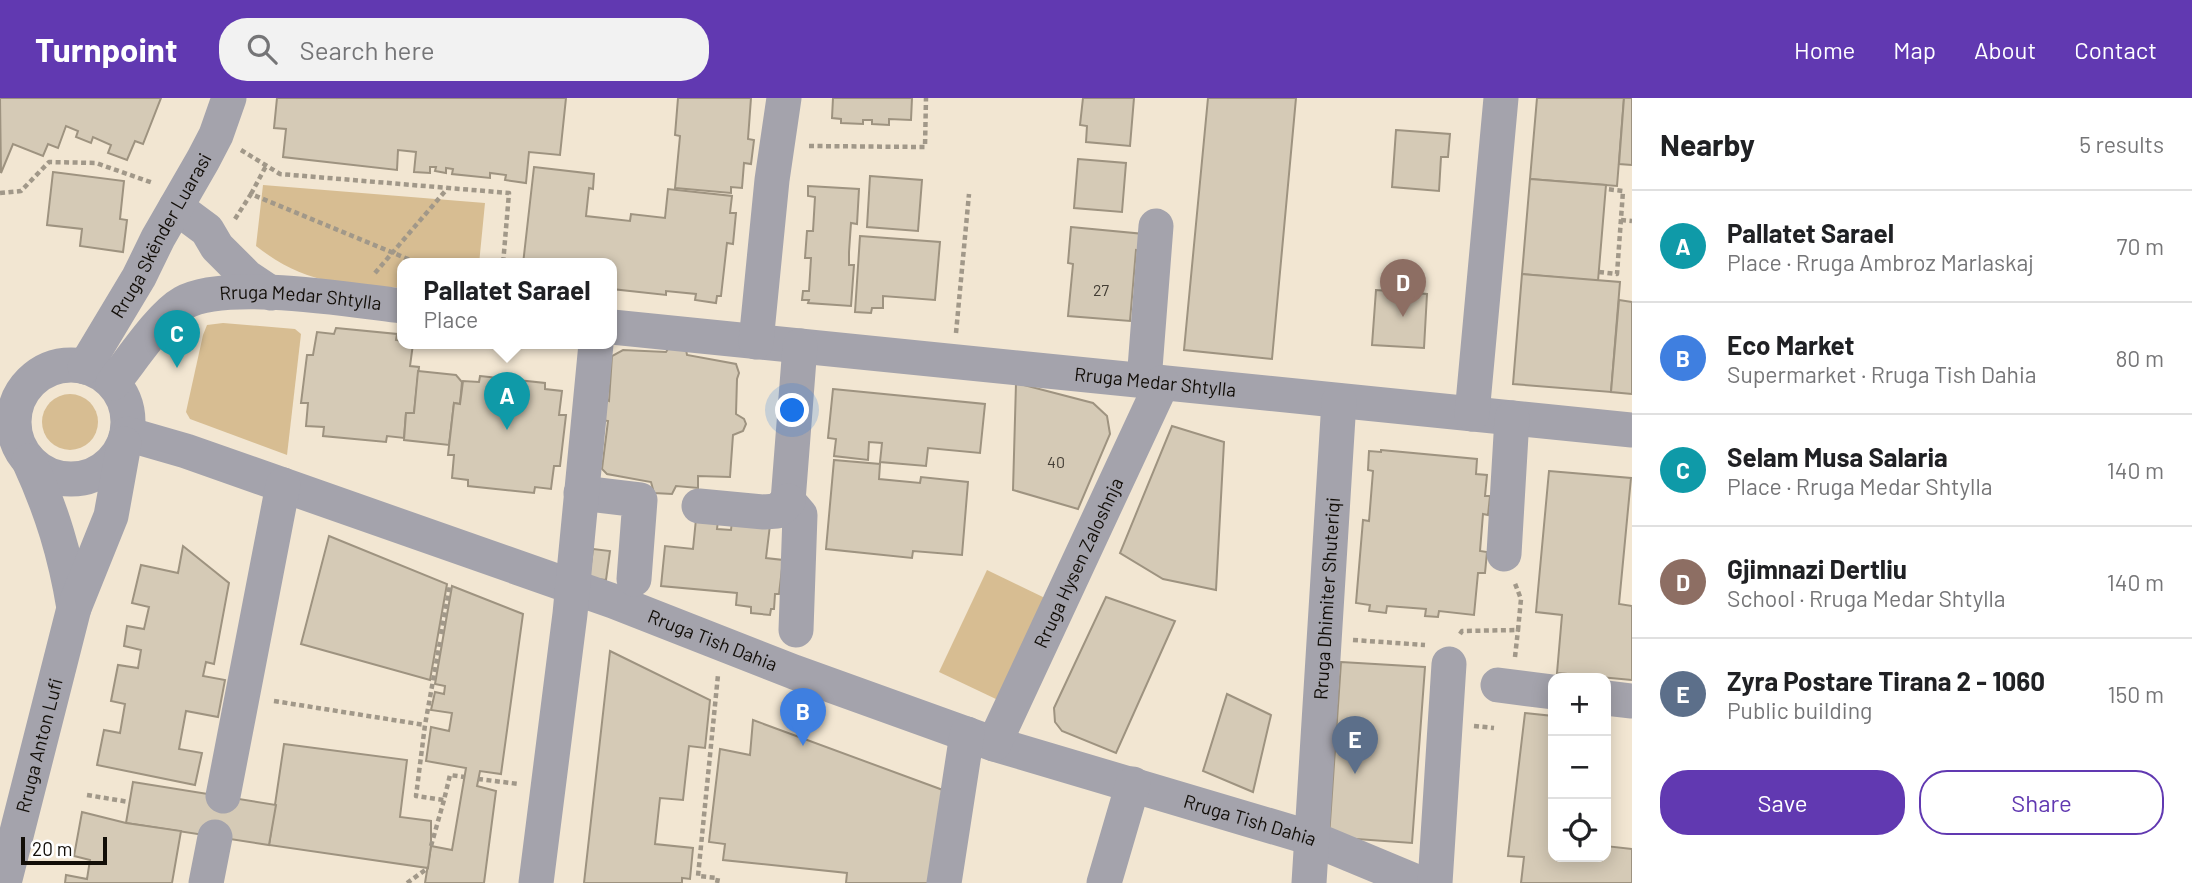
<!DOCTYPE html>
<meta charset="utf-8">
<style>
:root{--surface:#fff;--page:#f2f2f2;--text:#202124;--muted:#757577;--line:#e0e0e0;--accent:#6139b1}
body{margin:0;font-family:Barlow,sans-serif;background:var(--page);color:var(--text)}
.controls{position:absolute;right:21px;bottom:21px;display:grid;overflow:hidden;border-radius:14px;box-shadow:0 4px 18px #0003}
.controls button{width:63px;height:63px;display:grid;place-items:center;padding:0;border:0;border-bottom:2px solid var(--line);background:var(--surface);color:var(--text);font:35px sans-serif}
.scale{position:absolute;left:21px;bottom:18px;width:86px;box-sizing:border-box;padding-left:7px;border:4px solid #120e08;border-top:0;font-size:19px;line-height:24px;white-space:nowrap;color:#120e08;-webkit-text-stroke:5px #fff;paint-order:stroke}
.you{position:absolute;left:793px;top:313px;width:24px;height:24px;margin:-18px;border:5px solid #fff;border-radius:50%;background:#1a73e8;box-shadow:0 0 0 10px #1a73e833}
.badge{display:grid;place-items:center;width:46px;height:46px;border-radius:50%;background:var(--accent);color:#fff;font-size:23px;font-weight:700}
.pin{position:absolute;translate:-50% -58px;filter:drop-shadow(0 2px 4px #0008)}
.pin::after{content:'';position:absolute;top:37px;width:24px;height:21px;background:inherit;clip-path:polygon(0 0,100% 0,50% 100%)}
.popup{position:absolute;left:397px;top:160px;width:220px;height:91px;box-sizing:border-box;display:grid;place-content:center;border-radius:14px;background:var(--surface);filter:drop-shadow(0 2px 5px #0005);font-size:23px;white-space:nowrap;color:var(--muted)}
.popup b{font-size:26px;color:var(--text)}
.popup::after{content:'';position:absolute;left:50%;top:100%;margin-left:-14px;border:14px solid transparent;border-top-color:var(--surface)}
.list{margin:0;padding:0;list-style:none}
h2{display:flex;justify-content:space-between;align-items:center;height:91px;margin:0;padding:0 28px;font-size:30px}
h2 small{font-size:23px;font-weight:400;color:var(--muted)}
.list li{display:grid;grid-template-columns:46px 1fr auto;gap:21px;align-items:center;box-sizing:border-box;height:112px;padding:0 28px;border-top:2px solid var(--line)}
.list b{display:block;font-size:26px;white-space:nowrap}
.list p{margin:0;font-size:23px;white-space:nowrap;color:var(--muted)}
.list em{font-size:23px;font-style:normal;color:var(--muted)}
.actions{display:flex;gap:14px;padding:21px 28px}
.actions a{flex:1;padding:16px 0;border:2px solid var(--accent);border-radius:28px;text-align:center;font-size:24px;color:var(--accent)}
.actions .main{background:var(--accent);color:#fff}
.icon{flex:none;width:38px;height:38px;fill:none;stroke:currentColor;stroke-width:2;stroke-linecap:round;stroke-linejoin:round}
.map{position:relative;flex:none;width:1632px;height:785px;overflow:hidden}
header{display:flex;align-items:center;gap:42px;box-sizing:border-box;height:98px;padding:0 35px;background:var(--accent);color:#fff}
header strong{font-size:33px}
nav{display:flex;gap:38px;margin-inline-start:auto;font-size:24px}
.search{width:490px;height:63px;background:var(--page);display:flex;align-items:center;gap:18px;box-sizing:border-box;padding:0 24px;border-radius:28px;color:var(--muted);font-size:26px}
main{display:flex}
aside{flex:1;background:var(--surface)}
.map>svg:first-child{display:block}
</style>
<header>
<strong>Turnpoint</strong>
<div class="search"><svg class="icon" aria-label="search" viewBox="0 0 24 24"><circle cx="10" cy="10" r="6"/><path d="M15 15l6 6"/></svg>Search here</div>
<nav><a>Home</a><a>Map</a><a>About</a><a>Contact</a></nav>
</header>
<main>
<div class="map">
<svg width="1632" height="785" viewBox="0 0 1632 785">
<rect width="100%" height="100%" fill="#f2e6d2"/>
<g fill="#d7bd92">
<path d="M263 87 485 105 479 166H402V190C341 186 306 187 256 148Z"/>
<path d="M223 225 295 231 301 236 287 357 190 321 186 314 203 237 207 227Z"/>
<circle cx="70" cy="324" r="28"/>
<path d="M987 472 1047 501 998 602 939 574Z"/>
</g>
<g fill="#d5cab6" stroke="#9e9380" stroke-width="2">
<path d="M0 0H161L143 46 135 43 127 62 108 55 111 47 93 39 91 45 76 39 78 33 66 28 58 50 48 46 43 58 13 46 1 75Z"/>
<path d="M277 0H566L560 57 529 54 526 85 505 82 506 77 490 75V80L452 76 453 71 446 70V75L435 73 436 69H430V75L414 74 416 54 398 52 397 72 283 59 286 31 274 30Z"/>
<path d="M678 0H751L748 41 754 42 751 66 744 65 742 90 731 89V95L675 90 680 38 675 37Z"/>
<path d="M833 0H912L911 22 889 21V27L872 26V22H863V26L841 25V21L832 20Z"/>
<path d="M1083 0H1134L1130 48 1086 44 1087 28 1080 27Z"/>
<path d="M1208 0H1296L1272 261 1184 252Z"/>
<path d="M1537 0H1624L1617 88 1530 81Z"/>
<path d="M1624 0H1632V67L1619 66Z"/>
<path d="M1396 32 1450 36 1448 59H1441L1439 93 1392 89Z"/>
<path d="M1078 61 1126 65 1122 114 1074 110Z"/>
<path d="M534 69 594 76 593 91 589 90 586 118 630 123 631 116 665 120 668 91 732 98 730 115H736L733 146 727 145 721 198H717L716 205 695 202 696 196 666 193V197L612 191V166H523Z"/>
<path d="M53 74 124 83 120 121 127 122 123 154 80 148 82 131 47 127Z"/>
<path d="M870 78 922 82 918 133 867 129Z"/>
<path d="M1530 81 1606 87 1598 183 1522 176Z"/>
<path d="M808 88 859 91 857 126 851 125 849 154V167H854L851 208 808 205 809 202H802L803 193H809L811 160H805L807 133H813L815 99 808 98Z"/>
<path d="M1071 129 1144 136 1142 153 1136 152 1130 223 1068 218 1073 166 1068 165Z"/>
<path d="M860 138 940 144 935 202 883 198V210H872L871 215 855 214Z"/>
<path d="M1522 176 1620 184 1611 294 1513 286Z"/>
<path d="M1376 192 1427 196 1424 250 1372 247Z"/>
<path d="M1619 202 1632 204V296L1611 294Z"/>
<path d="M336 230 397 236 396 242 402 243V246H413L410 268 419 269 414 315H406L404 340 387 338 386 344 323 338 324 329 306 328 308 305H301L307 257H313L317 234 334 236Z"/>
<path d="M670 248 686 251 687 257 736 266 739 275 737 281 736 316 744 321 746 326 743 333 733 337 730 379 698 378V390L676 388 672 396 654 395 651 384 607 376 602 371 608 323 602 322 607 302 609 303 612 258 623 252 666 254Z"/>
<path d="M418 273 456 277 462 284 460 306 454 305 449 347 404 342 406 315H414Z"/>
<path d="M480 278 545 285V291L562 293 559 317H566L560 368H554L551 391 535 389 534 395 468 388V382L452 380 454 357H448L454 305 460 306 463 283 479 284Z"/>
<path d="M1016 285 1093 305 1107 318 1110 336 1078 411 1013 392Z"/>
<path d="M833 291 985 306 980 355 928 350 926 368 880 364 882 345 869 344 868 362 834 358 836 341 828 340Z"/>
<path d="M1172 328 1224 344 1216 492 1163 481 1120 455Z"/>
<path d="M1381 352 1477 361 1476 376 1487 377 1485 398H1490L1488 417 1483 416 1480 453 1487 454 1485 475H1478L1474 517 1439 513 1438 519 1425 518 1426 511 1387 508 1386 515 1369 513 1370 507 1356 505 1363 422 1369 423 1373 373 1368 372 1369 353 1381 354Z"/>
<path d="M834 362 880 366 879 381 920 385 921 379 968 384 962 457 913 453 912 460 826 451Z"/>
<path d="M1549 373 1631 380 1619 506 1632 508V582L1557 575 1562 517 1536 514Z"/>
<path d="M696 421 718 423 717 431 731 432 732 423 770 427 766 460 783 462 779 496H775L774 511H771L770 517 751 515V509L736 507 737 495 661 488 665 448 693 451Z"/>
<path d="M329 438 447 486 430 582 301 546Z"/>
<path d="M183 448 229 485 214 566 206 564 203 578 225 582 218 619 186 613 179 651 202 655 195 687 97 667 104 632 120 635 125 606 111 603 118 567 138 570 141 552 124 548 127 528 144 531 149 509 132 505 141 467 178 475Z"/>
<path d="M593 451 610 453 606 482 589 480Z"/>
<path d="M452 488 523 516 501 676 480 673 477 688 496 693 484 785H425L431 748 452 752 466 670 426 663 431 629 449 633 452 615 431 612 435 594 444 596 445 588 435 586Z"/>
<path d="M1106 499 1175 523 1116 655 1062 633 1055 624 1054 610Z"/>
<path d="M610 553 710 602 705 650 689 648 683 702 660 700 655 746 693 750 690 781 682 780V785H584Z"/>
<path d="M1341 564 1425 569 1412 745 1329 739Z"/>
<path d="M1227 596 1271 617 1253 694 1203 673Z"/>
<path d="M1525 615 1553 618V759H1606V748L1632 751V785H1521L1524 759 1508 758Z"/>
<path d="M753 622 951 695 935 785H846L847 775 723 762 725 746 709 744 720 651 750 657Z"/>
<path d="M284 646 407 662 400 719 431 723V748L428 770 269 747Z"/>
<path d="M133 684 276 707 269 747 126 725Z"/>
<path d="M82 714 126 725 181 733 172 785H65L66 777 87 781 90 762 74 758Z"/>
</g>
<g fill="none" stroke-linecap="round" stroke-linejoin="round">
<g stroke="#a19889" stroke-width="4.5" stroke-dasharray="5 3.5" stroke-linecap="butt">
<path d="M809 48 925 49 926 0"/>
<path d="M241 52 280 76 509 95 503 166"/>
<path d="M0 95 21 93 49 64 96 65 153 85"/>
<path d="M251 96 266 68"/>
<path d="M235 121 251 96 420 166"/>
<path d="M1621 122 1632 123"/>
<path d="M1599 174 1617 176 1623 93 1606 91"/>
<path d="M375 175 447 91"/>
<path d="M956 235 969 96"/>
<path d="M441 536 450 487"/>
<path d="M1460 536 1462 533 1518 532 1521 501 1514 483"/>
<path d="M1353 542 1425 547"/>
<path d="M440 544 425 627 416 698 444 702 450 677 464 679"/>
<path d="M1515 559 1518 532"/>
<path d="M274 603 425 627"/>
<path d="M1474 628 1494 630"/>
<path d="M478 681 519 686"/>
<path d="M87 697 129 704"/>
<path d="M431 748 444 702"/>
<path d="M407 785 428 770"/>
<path d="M717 785 718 780 698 778 718 577"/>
</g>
<g stroke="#a4a3ac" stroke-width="35">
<path d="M176 109 207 132 217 149 247 179 271 195"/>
<path id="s1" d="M612 229 1632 332"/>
<path d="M756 244 772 82 784 0"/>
<circle cx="71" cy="324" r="57"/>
<path id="s2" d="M85 269 139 179 158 140 203 62 216 37 229 0"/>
<path d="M1144 283 1156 128"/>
<path id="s3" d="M113 285C131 263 160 218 183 205 226 181 351 202 402 208"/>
<path d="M1472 316 1501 0"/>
<path id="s4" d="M127 336 186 353 613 503 794 574 994 646 1311 740 1419 785"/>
<path d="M29 363C52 413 65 456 74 510"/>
<path d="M581 395 640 402 634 481"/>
<path d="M788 403 800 248"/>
<path d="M788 403 800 417 796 532"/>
<path d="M699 408 764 414 777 413 788 403"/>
<path d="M1504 456 1512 320"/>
<path d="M1498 587 1553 594"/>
<path d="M1606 600 1632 603"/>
<path id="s5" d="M994 646 1162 285"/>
<path d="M223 698 283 387"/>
<path id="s6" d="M4 785 74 510 111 418 124 346"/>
<path d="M206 785 215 739"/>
<path d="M536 785 570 516 596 246"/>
<path d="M944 785 967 636"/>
<path d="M1104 785 1133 686"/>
<path id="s7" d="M1309 785 1339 303"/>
<path d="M1435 785 1449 566"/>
</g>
</g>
<g text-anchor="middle" stroke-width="7" stroke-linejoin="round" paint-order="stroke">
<g font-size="16" fill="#433d34">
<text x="1101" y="198">27</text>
<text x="1056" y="370">40</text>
</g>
<g font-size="19" fill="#120e08" stroke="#fff">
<text dy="7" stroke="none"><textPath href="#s2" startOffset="152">Rruga Skënder Luarasi</textPath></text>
<text dy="7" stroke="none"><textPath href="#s3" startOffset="226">Rruga Medar Shtylla</textPath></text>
<text dy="7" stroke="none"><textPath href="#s1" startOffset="546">Rruga Medar Shtylla</textPath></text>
<text dy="7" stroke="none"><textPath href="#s5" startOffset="200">Rruga Hysen Zaloshnja</textPath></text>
<text dy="7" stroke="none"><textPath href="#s7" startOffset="285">Rruga Dhimiter Shuteriqi</textPath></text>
<text dy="7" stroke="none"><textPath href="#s4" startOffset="621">Rruga Tish Dahia</textPath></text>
<text dy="7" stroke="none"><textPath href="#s6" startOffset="142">Rruga Anton Lufi</textPath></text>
<text dy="7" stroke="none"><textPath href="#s4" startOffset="1188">Rruga Tish Dahia</textPath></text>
</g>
</g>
</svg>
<div class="controls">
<button>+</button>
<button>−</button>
<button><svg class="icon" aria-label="locate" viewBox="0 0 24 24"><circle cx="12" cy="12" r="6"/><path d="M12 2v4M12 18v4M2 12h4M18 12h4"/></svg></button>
</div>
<div class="scale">20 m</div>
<div class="you"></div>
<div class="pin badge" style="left:507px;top:332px;background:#0f9aa8">A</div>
<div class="popup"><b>Pallatet Sarael</b>Place</div>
<div class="pin badge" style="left:803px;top:648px;background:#3f7fe0">B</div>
<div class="pin badge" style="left:177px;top:270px;background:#0f9aa8">C</div>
<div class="pin badge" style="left:1403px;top:219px;background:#8d6e63">D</div>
<div class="pin badge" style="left:1355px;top:676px;background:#5c6f8a">E</div>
</div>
<aside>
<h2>Nearby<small>5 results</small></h2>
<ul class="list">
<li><span class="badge" style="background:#0f9aa8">A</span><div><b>Pallatet Sarael</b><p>Place · Rruga Ambroz Marlaskaj</p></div><em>70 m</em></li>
<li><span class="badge" style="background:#3f7fe0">B</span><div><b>Eco Market</b><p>Supermarket · Rruga Tish Dahia</p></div><em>80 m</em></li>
<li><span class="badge" style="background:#0f9aa8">C</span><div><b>Selam Musa Salaria</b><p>Place · Rruga Medar Shtylla</p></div><em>140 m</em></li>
<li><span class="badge" style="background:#8d6e63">D</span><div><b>Gjimnazi Dertliu</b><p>School · Rruga Medar Shtylla</p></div><em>140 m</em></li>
<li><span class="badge" style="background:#5c6f8a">E</span><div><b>Zyra Postare Tirana 2 - 1060</b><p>Public building</p></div><em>150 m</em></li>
</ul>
<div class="actions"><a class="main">Save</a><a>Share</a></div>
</aside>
</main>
